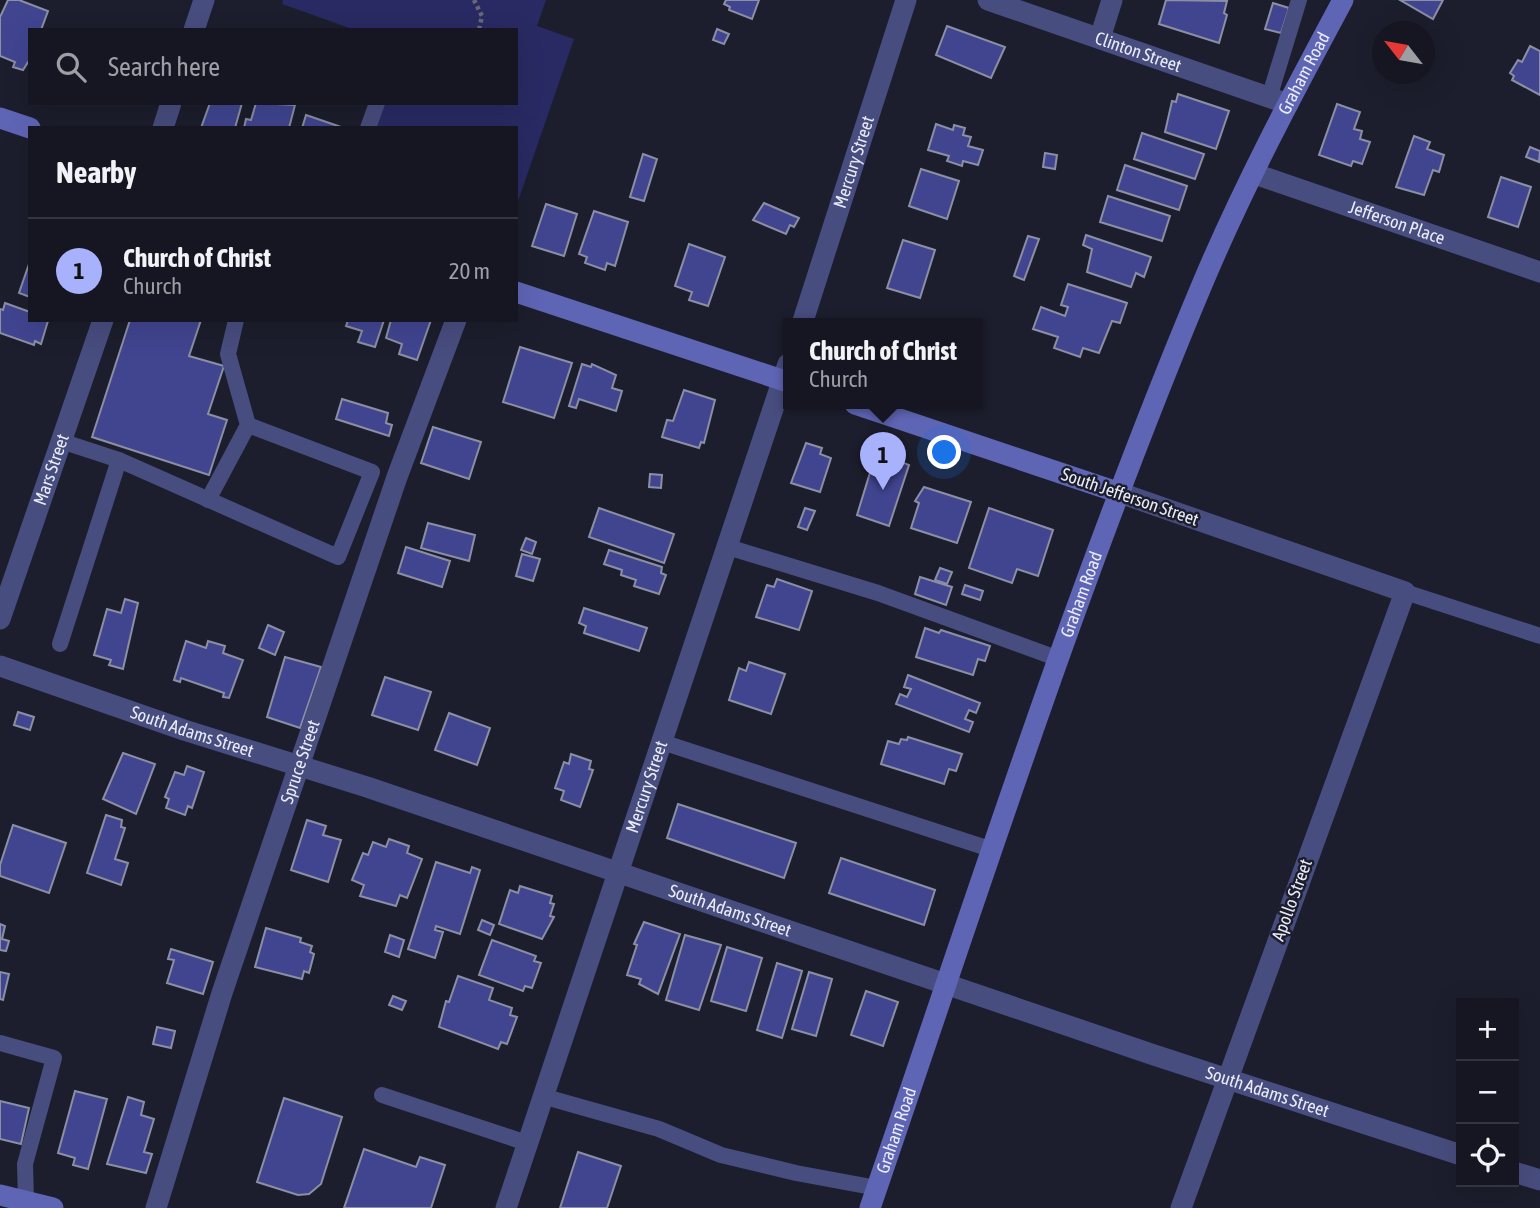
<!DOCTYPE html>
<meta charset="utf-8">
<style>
:root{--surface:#151622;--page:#22232f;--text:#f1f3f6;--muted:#9d9fa5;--line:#343540;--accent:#a7b1fc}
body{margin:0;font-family:"Asap Condensed",sans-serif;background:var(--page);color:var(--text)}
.controls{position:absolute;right:21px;bottom:21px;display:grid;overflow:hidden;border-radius:0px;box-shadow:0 7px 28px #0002}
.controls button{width:63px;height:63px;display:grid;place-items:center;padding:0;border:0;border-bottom:2px solid var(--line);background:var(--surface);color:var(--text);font:35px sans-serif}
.compass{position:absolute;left:1372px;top:21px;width:63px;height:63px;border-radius:50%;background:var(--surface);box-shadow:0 7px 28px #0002;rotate:301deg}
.you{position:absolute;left:945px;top:453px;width:24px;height:24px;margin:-18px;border:5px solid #fff;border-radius:50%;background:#1a73e8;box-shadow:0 0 0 10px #1a73e833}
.badge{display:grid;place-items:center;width:46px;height:46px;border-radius:50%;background:var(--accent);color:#111;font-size:23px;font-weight:700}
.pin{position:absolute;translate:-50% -58px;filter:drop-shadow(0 2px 4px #0008)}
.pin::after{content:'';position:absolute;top:37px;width:24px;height:21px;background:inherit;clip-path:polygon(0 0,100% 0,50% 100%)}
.popup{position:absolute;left:783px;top:318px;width:200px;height:91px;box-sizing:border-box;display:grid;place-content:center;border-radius:0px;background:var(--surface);filter:drop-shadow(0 2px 5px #0005);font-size:23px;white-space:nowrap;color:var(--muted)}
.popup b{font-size:26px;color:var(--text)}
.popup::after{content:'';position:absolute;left:50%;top:100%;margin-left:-14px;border:14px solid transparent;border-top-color:var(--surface)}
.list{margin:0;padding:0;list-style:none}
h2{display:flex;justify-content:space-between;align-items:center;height:91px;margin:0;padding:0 28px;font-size:30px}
h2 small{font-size:23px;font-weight:400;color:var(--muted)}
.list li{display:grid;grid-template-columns:46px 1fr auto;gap:21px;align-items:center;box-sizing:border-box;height:105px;padding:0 28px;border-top:2px solid var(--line)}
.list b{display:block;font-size:26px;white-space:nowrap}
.list p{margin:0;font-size:23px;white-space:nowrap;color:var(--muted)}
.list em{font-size:23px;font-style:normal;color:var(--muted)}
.icon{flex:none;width:38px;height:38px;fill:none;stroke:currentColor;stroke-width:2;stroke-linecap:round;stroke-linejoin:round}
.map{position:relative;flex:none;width:1540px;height:1208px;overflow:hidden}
.search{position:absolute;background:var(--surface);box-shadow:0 7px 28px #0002;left:28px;top:28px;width:490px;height:77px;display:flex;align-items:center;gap:18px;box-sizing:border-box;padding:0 24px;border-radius:0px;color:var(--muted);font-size:26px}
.panel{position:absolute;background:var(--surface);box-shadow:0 7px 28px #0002;left:28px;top:126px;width:490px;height:196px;border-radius:0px}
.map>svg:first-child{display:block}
</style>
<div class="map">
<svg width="1540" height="1208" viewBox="0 0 1540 1208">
<rect width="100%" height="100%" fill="#1c1e2d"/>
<path fill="#292a63" d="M283 0H546L537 26 574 39 516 207V128H361L369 103H516V30H355L282 4Z"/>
<g fill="#414590" stroke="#8b8fa3" stroke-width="2">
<path d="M8 0H19L48 11 41 30H30V59L23 70 13 67 15 62 0 56V17Z"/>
<path d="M726 0H759L752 19 729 10 730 7 724 4Z"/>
<path d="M1166 0 1227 1 1224 13 1227 15 1219 43 1159 24Z"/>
<path d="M1400 0H1443L1433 19Z"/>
<path d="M1273 3 1289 8 1281 33 1265 29Z"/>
<path d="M947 26 1005 47 991 78 936 55Z"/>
<path d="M717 29 729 34 724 44 713 40Z"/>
<path d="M1530 46 1540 51V95L1512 80 1514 76 1510 73 1518 60 1522 62Z"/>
<path d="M1178 94 1229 111 1216 149 1165 132 1172 101 1176 102Z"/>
<path d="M210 103H242L235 128H201Z"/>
<path d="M256 103 295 105 289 128H244L246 119 251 120Z"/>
<path d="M1337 104 1360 112 1354 129 1362 131 1360 139 1370 142 1362 164 1353 161 1351 166 1319 155Z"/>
<path d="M306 115 344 128H302Z"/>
<path d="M936 124 953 130 954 125 965 128 963 135 971 137 968 146 983 150 978 165 963 161 962 166 947 161 949 156 928 150Z"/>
<path d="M1142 133 1204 154 1195 179 1134 159Z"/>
<path d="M1414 136 1430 142 1427 149 1444 155 1439 172 1433 170 1424 195 1396 187Z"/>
<path d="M1530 147 1540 151 1539 162 1526 157Z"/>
<path d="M1045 153 1057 155 1055 169 1043 167Z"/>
<path d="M643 154 657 159 644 201 630 197Z"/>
<path d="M1125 165 1187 186 1179 210 1117 190Z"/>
<path d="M921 169 959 181 947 219 909 206Z"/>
<path d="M1501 177 1531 187 1518 227 1488 217Z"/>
<path d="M1108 196 1170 216 1162 241 1100 222Z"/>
<path d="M764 203 799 218 794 227 790 225 786 234 753 220Z"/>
<path d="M546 204 577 214 564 256 532 246Z"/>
<path d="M594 211 628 222 615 266 607 263 605 270 585 263 587 257 579 254Z"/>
<path d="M1086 235 1151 257 1144 277 1136 273 1131 287 1087 272 1092 249 1083 245Z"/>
<path d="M1028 236 1039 239 1024 280 1014 276Z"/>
<path d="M903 240 935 250 920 298 887 288Z"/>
<path d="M689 244 725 257 708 306 689 300 692 292 675 286Z"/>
<path d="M30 261V297L19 293Z"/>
<path d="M1068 284 1127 303 1120 323 1112 321 1099 353 1083 348 1080 357 1054 348 1058 337 1033 329 1041 307 1065 316 1068 307 1061 305Z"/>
<path d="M5 303 30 312V320L48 321 41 344 35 341 34 345 0 333V309L3 310Z"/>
<path d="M130 320H201L189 356 224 366 208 414 227 420 209 475 92 437Z"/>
<path d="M348 320H384L375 347 358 342 362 331 346 326Z"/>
<path d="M391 320H431L417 360 399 354 402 344 386 338Z"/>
<path d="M520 347 572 363 554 418 503 402Z"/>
<path d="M582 364 591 367 592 364 616 375 612 388 622 391 616 411 579 399 576 408 569 406Z"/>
<path d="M684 390 715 400 704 443 701 442 699 448 662 437 667 420 673 421Z"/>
<path d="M342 399 388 413 386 423 392 425 389 436 336 419Z"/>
<path d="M433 427 481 442 469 479 421 463Z"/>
<path d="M806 443 822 448 820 454 831 458 820 492 791 483Z"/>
<path d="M889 451 901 455 899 461 909 465 889 526 857 515 876 453 887 457Z"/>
<path d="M650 474 662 475 661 488 649 487Z"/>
<path d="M924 487 971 502 957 543 911 528 919 503 915 501Z"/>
<path d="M599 508 674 534 664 563 589 537Z"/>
<path d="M805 508 815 511 807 530 798 527Z"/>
<path d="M989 508 1053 530 1038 576 1017 569 1012 583 969 568Z"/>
<path d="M428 523 475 535 469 561 421 548Z"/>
<path d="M526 538 536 542 532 554 521 550Z"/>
<path d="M406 547 450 561 442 587 398 573Z"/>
<path d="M609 550 662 567 661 573 666 575 659 594 634 586 636 580 621 575 622 570 604 564Z"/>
<path d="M522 554 540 559 533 581 516 576Z"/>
<path d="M940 568 952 572 947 584 935 580Z"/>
<path d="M920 577 952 587 946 605 915 594Z"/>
<path d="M777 579 812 591 799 630 756 617 767 585 774 587Z"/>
<path d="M965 585 983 591 980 600 962 594Z"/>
<path d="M125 599 138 603 123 669 109 665 111 660 94 655 107 609 121 613Z"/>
<path d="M584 608 647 628 639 651 584 633 586 626 579 623Z"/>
<path d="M268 625 284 632 275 655 259 648Z"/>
<path d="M925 628 939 633 941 630 990 646 985 661 978 659 973 675 916 657Z"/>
<path d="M186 641 206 648 208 641 225 646 223 653 243 660 229 698 223 697 224 693 181 678 180 682 174 680Z"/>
<path d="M285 657 321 667 300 728 267 717Z"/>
<path d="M749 662 785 674 771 714 729 700 739 668 746 671Z"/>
<path d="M908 675 980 703 976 713 969 710 965 719 973 722 969 732 896 704 900 694 907 697 911 689 904 687Z"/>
<path d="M385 677 431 692 418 730 372 715Z"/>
<path d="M18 712 34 717 30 730 14 725Z"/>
<path d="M449 713 490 728 477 765 435 750Z"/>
<path d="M908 737 962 754 956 771 949 769 944 784 881 764 888 741 899 744 901 739 907 740Z"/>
<path d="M123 753 155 764 136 814 103 799Z"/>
<path d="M571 754 591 761 589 769 593 770 580 807 561 800 564 791 555 788 564 762 569 764Z"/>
<path d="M187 766 204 772 192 808 188 806 185 815 166 808 169 799 165 797 175 772 184 775Z"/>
<path d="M678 804 796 843 784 878 667 838Z"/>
<path d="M106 815 122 820 121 827 125 828 115 859 128 863 121 885 87 873Z"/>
<path d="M307 820 326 826 323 835 341 840 328 882 291 870Z"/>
<path d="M13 825 66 843 49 893 0 876V865Z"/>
<path d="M389 839 409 846 407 853 422 859 407 898 400 895 396 906 360 896 364 885 352 880 363 853 368 855 373 842 386 847Z"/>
<path d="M841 858 935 890 924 925 829 893Z"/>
<path d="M436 862 470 873 472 867 480 870 460 934 436 926 435 930 443 932 435 958 408 949Z"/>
<path d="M520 886 552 896 550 903 554 904 550 916 554 917 542 939 499 924 510 890 518 893Z"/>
<path d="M482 920 494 925 490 935 478 930Z"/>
<path d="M644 922 680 934 658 994 639 984 641 979 627 975 637 945 634 944Z"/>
<path d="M0 924 5 926 2 939 9 941 6 951 0 950Z"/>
<path d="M266 928 301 938 300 942 312 946 310 952 314 954 309 973 304 971 302 979 255 967Z"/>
<path d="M390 935 404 940 399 957 385 952Z"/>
<path d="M685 935 721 945 699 1010 666 1000Z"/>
<path d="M492 940 536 956 534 961 541 963 532 988 525 986 523 991 479 975Z"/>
<path d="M727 947 762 958 746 1011 711 1001Z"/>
<path d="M171 949 213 962 203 994 167 983 174 960 168 959Z"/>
<path d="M777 963 802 971 782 1038 757 1030Z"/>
<path d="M0 972 9 974 3 1000 0 999Z"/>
<path d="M809 972 832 979 816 1036 792 1029Z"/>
<path d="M458 976 493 988 489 1000 512 1008 510 1015 517 1017 507 1044 501 1042 498 1049 439 1027 446 1001 449 1002Z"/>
<path d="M866 991 898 1002 883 1046 851 1035Z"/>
<path d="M393 996 406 1001 402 1010 389 1005Z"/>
<path d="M157 1027 175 1031 171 1048 153 1044Z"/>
<path d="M75 1091 107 1099 88 1169 73 1165 75 1158 58 1153Z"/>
<path d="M128 1097 144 1102 141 1115 154 1119 144 1152 152 1154 146 1173 107 1164Z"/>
<path d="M284 1098 342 1117 321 1184 309 1194 298 1195 257 1182Z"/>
<path d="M0 1101 29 1108 21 1144 0 1139Z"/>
<path d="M364 1149 416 1167 420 1157 445 1165 431 1208H344Z"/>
<path d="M578 1152 621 1166 607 1208H560Z"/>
</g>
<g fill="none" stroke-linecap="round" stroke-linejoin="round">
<path stroke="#676976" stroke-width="4.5" stroke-dasharray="3.5 3.5" stroke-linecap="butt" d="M474 0 482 16 479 30"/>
<g stroke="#484d7f" stroke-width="16">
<path d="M1269 98 1299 0"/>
<path d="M368 128 377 103"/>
<path d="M119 460 338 557 372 472 248 425"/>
<path d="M208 500 248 425 228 354 236 320"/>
<path d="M728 547 878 593 1059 659"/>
<path d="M1405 592 1540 636"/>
<path d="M60 644 119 460 61 441"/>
<path d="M662 742 993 850"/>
<path d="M0 1043 54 1058 25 1164 26 1201"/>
<path d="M382 1095 527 1143"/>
<path d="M542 1096 659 1129 721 1155 796 1173 877 1188"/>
</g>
<g stroke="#484d7f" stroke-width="21">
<path id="s1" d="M988 0 1288 104"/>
<path d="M194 30 204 0"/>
<path d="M1100 38 1112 0"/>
<path d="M163 128 171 103"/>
<path id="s2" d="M1255 174 1540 272"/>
<path id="s3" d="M802 324 906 0"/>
<path d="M1120 493 1405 592 1181 1208"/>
<path id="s4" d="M0 619 103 320"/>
<path id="s5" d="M0 666 184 730 367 787 1151 1054 1461 1155"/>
<path d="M1514 1172 1540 1180"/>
<path id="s6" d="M156 1208 222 993 397 477 456 320"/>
<path id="s7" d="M506 1208 788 364"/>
</g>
<g stroke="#5f65b5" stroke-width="21">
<path d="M0 118 30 128"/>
<path d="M516 292 788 382"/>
<path d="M855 404 1120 493"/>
<path d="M0 1195 53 1208"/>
<path id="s8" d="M870 1208C976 899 1075 588 1201 287 1242 189 1293 93 1343 0"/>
</g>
</g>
<g text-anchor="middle" stroke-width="5" stroke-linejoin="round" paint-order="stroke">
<g font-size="18" fill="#e9ebf6" stroke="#1c1e2d">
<text dy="6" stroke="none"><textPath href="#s1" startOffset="159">Clinton Street</textPath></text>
<text dy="6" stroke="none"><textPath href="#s8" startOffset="1216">Graham Road</textPath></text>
<text dy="6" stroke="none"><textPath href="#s3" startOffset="170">Mercury Street</textPath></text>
<text dy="6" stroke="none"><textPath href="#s2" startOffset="150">Jefferson Place</textPath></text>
<text dy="6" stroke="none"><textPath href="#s4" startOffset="158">Mars Street</textPath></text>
<text transform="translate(1130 497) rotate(19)" y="6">South Jefferson Street</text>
<text dy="6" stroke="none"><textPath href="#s8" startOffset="649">Graham Road</textPath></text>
<text dy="6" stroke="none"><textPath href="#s5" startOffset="203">South Adams Street</textPath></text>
<text dy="6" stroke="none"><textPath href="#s6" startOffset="469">Spruce Street</textPath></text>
<text dy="6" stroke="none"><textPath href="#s7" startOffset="444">Mercury Street</textPath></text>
<text transform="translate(1292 900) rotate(-70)" y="6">Apollo Street</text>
<text dy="6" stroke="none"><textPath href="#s5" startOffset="770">South Adams Street</textPath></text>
<text dy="6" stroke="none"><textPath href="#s5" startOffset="1337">South Adams Street</textPath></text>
<text dy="6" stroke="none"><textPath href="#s8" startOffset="82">Graham Road</textPath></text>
</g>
</g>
</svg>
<div class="controls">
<button>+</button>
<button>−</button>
<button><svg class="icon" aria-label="locate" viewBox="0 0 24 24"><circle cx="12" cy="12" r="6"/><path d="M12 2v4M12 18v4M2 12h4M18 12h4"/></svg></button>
</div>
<svg class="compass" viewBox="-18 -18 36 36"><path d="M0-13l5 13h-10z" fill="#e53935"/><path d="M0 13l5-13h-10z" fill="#9d9fa5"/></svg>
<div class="you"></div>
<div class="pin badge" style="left:883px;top:490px">1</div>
<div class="popup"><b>Church of Christ</b>Church</div>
<div class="search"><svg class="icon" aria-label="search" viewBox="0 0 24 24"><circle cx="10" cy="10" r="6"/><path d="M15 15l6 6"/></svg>Search here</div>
<section class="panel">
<h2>Nearby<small></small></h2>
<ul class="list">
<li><span class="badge">1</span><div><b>Church of Christ</b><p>Church</p></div><em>20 m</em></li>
</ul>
</section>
</div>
